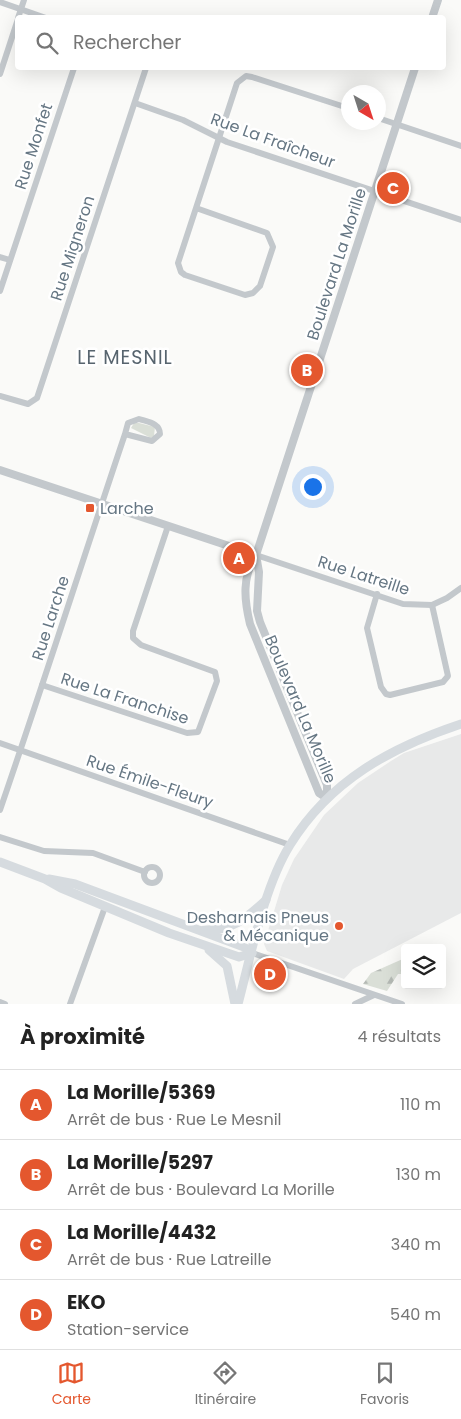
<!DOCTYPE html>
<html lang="fr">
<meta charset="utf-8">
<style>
:root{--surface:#fff;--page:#f2f2f2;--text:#222;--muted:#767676;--line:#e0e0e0;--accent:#e4572e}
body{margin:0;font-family:Poppins,sans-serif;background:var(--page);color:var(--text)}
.controls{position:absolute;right:15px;bottom:15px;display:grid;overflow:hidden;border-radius:5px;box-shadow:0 5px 20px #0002}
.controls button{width:45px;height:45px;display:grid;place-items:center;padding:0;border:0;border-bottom:1px solid var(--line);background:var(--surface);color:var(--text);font:25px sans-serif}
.compass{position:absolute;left:341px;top:85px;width:45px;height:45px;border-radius:50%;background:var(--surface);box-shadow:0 5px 20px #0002;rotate:141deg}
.you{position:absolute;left:312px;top:486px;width:18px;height:18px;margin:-12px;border:4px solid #fff;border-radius:50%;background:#1a73e8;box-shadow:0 0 0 8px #1a73e833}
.badge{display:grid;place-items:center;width:32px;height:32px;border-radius:50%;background:var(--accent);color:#fff;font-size:16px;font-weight:700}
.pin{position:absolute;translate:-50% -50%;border:2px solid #fff;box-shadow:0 1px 5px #0006}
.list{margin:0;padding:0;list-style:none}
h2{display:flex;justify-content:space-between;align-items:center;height:65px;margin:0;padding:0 20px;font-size:21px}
h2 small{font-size:16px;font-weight:400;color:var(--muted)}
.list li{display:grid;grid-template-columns:32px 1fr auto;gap:15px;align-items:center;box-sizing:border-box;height:70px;padding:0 20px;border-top:1px solid var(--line)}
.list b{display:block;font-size:19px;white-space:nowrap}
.list p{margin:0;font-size:16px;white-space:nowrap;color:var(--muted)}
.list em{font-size:16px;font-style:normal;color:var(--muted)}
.icon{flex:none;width:28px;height:28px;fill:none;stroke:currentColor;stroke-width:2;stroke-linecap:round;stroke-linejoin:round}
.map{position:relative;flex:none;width:461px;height:1004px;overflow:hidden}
.search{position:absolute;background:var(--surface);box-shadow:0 5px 20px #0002;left:15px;right:15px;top:15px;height:55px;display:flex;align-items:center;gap:12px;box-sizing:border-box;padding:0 18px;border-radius:5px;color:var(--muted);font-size:19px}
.sheet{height:345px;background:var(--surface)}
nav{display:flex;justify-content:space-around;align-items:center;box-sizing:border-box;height:70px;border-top:1px solid var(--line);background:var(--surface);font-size:14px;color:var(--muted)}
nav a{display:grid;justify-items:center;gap:2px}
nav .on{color:var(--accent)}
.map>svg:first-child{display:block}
</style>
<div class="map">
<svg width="461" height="1004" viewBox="0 0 461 1004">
<defs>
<pattern id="forest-firs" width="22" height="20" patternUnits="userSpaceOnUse" patternTransform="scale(1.25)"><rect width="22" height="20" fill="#dadfd7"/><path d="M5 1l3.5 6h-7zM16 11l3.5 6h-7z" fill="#b4b9b4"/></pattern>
</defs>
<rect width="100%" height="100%" fill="#fafaf8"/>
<path fill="#e8e9e9" d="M461 734V913L353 969 344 979 267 951 264 944 282 885 294 859 324 815 358 783 391 761 404 753Z"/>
<path fill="#dadfd7" d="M134 423H139L155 427 154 436 151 438 131 428Z"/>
<path fill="url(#forest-firs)" d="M405 958V974H398L387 991 363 984 371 973Z"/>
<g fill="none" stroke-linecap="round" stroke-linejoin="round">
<g stroke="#c3c8cc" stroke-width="6">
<path d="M0 2 46 18"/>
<path d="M18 18 24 0"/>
<path d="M0 74 18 19"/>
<path d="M135 103 183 120 227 142 461 220"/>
<path d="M378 118 461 146"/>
<path d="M196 208 267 233 273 247 260 286 253 293 245 295 185 275 181 272 178 263 237 83 246 76 252 77 348 108"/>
<path d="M0 257 10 260"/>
<path d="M0 291 74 68"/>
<path d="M0 396 28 404 37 398 146 68"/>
<path d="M256 555 403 604 432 605 447 598 461 588"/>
<path d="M377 594 367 628 381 687 386 694 390 695 443 682 448 676 432 605"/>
<path d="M42 685 187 733 198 732 217 681 215 672 141 645 133 638V631L168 526"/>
<path d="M0 743 290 845"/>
<path d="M0 810C43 685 83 559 125 434L128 423 139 419C148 422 160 423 160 434L152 441 125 434"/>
<path d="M0 837 44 851 93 853 145 872"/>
<circle cx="152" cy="875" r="8"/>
<path d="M252 953 402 1004"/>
<path d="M0 1002 5 1004"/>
<path d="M70 1004 105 907"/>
<path d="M355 1004 374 995"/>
</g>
<g stroke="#c3c8cc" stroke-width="8">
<path d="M432 18 438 0"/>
<path d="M0 470 256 555"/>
<path d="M256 555 259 572 257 611 260 622 327 785V798"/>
<path d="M327 798 319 793 250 624C244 599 242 577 256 555L415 68"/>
</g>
<g stroke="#d6dbdf" stroke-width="9">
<path d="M0 862 45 879 61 888 169 933 239 957 252 953"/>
<path d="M49 879 75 884 244 947 252 953"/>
<path d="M204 930C231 931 246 919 266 900"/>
<path d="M209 950 227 966 235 1004"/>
<path d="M238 1004C251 955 264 887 290 845 330 780 392 747 461 724"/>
</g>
</g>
<g fill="#e4572e" stroke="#fff" stroke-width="2">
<rect x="85" y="503" width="10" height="10" rx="2.5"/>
<circle cx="339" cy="926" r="5"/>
</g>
<g text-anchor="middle" stroke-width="5" stroke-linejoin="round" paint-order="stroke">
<g font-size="16" fill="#657683" stroke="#fff">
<text transform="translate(273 140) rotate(20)" y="6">Rue La Fraîcheur</text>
<text transform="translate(33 146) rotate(-72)" y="6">Rue Monfet</text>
<text transform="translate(72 248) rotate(-72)" y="6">Rue Migneron</text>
<text transform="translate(336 264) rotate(-72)" y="6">Boulevard La Morille</text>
<text transform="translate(364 575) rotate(18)" y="6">Rue Latreille</text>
<text transform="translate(50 618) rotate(-72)" y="6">Rue Larche</text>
<text transform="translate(125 698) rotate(18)" y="6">Rue La Franchise</text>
<text transform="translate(301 709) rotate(67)" y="6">Boulevard La Morille</text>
<text transform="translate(150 781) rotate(19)" y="6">Rue Émile-Fleury</text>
</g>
<g font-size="16" fill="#657683" stroke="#fff" text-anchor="start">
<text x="100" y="514">Larche</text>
<text x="329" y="923" text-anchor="end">Desharnais Pneus<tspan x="329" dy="18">&amp; Mécanique</tspan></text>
</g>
<g font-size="19" letter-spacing="1" fill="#57646e" stroke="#fff">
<text x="125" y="364">LE MESNIL</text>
</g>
</g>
</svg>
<div class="controls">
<button><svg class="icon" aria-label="layers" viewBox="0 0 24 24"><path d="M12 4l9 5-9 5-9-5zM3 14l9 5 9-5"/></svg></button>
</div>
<svg class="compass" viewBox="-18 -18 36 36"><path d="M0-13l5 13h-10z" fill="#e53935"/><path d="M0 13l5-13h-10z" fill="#767676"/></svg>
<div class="you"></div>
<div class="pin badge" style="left:239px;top:558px">A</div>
<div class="pin badge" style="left:307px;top:370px">B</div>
<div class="pin badge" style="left:393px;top:188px">C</div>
<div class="pin badge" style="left:270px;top:974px">D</div>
<div class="search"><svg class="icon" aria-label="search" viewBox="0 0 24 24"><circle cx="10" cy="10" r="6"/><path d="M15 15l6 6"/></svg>Rechercher</div>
</div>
<section class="sheet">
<h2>À proximité<small>4 résultats</small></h2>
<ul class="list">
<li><span class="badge">A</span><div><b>La Morille/5369</b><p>Arrêt de bus · Rue Le Mesnil</p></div><em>110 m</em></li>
<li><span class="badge">B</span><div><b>La Morille/5297</b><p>Arrêt de bus · Boulevard La Morille</p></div><em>130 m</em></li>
<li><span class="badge">C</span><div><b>La Morille/4432</b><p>Arrêt de bus · Rue Latreille</p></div><em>340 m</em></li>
<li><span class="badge">D</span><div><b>EKO</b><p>Station-service</p></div><em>540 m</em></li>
</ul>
</section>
<nav>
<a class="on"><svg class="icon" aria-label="map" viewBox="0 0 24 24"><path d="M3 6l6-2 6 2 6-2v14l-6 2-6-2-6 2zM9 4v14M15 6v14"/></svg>Carte</a>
<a><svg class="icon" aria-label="directions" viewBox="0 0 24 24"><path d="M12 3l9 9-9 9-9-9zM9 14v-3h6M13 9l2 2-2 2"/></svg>Itinéraire</a>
<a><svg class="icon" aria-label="saved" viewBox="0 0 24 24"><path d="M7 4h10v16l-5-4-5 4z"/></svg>Favoris</a>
</nav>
